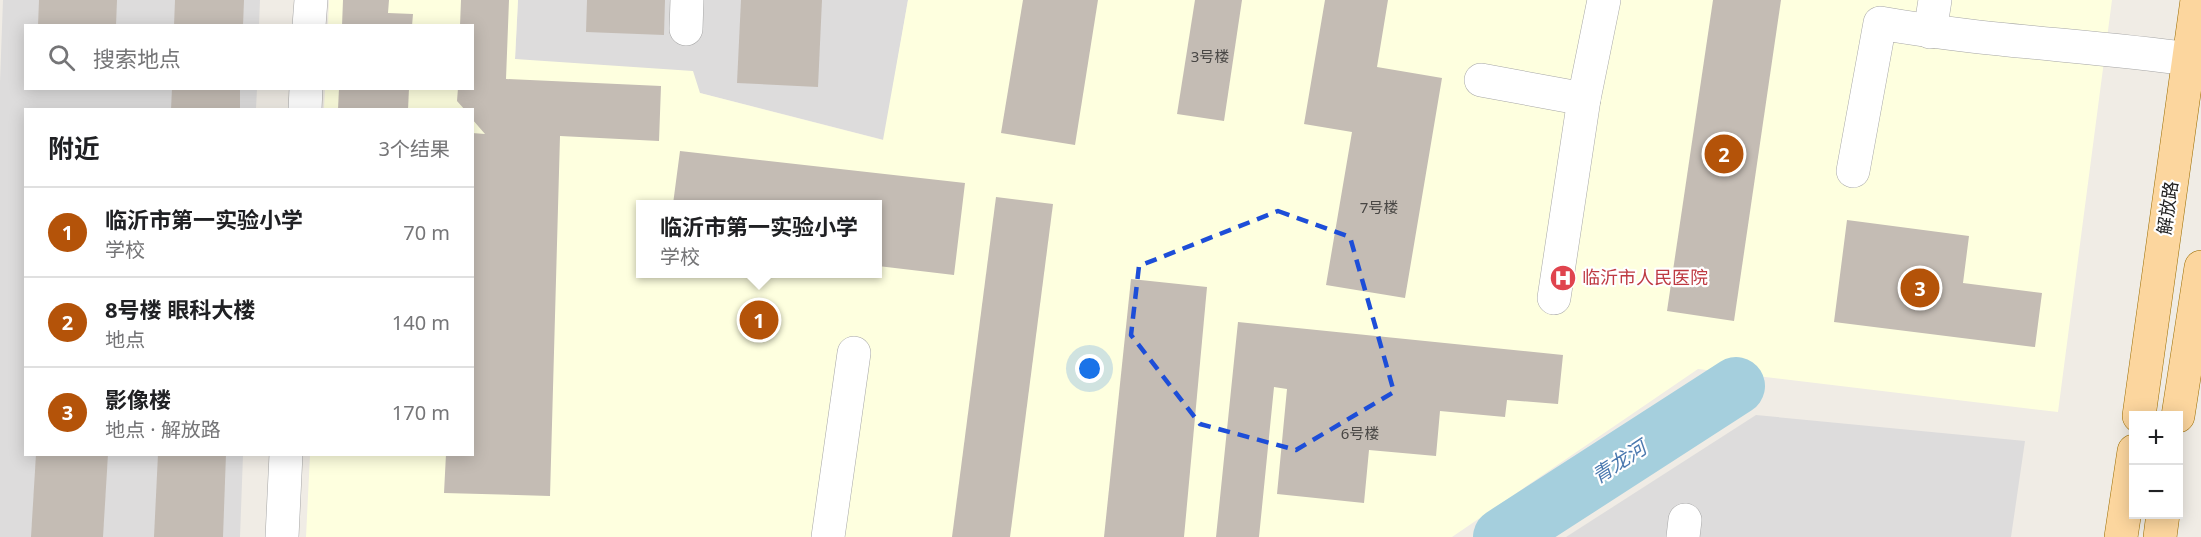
<!DOCTYPE html>
<html lang="zh">
<meta charset="utf-8">
<style>
:root{--surface:#fff;--page:#f6f6f6;--text:#202124;--muted:#757577;--line:#e0e0e0;--accent:#b45309}
body{margin:0;font-family:"Noto Sans","Noto Sans SC",sans-serif;background:var(--page);color:var(--text)}
.controls{position:absolute;right:18px;bottom:18px;display:grid;overflow:hidden;border-radius:0px;box-shadow:0 3px 15px #0003}
.controls button{width:54px;height:54px;display:grid;place-items:center;padding:0;border:0;border-bottom:2px solid var(--line);background:var(--surface);color:var(--text);font:30px sans-serif}
.you{position:absolute;left:1090px;top:369px;width:21px;height:21px;margin:-15px;border:4px solid #fff;border-radius:50%;background:#1a73e8;box-shadow:0 0 0 9px #1a73e833}
.badge{display:grid;place-items:center;width:39px;height:39px;border-radius:50%;background:var(--accent);color:#fff;font-size:20px;font-weight:700}
.pin{position:absolute;translate:-50% -50%;border:3px solid #fff;box-shadow:0 2px 6px #0006}
.popup{position:absolute;left:636px;top:200px;width:246px;height:78px;box-sizing:border-box;display:grid;place-content:center;border-radius:0px;background:var(--surface);filter:drop-shadow(0 2px 4px #0005);font-size:20px;white-space:nowrap;color:var(--muted)}
.popup b{font-size:22px;color:var(--text)}
.popup::after{content:'';position:absolute;left:50%;top:100%;margin-left:-12px;border:12px solid transparent;border-top-color:var(--surface)}
.list{margin:0;padding:0;list-style:none}
h2{display:flex;justify-content:space-between;align-items:center;height:78px;margin:0;padding:0 24px;font-size:26px}
h2 small{font-size:20px;font-weight:400;color:var(--muted)}
.list li{display:grid;grid-template-columns:39px 1fr auto;gap:18px;align-items:center;box-sizing:border-box;height:90px;padding:0 24px;border-top:2px solid var(--line)}
.list b{display:block;font-size:22px;white-space:nowrap}
.list p{margin:0;font-size:20px;white-space:nowrap;color:var(--muted)}
.list em{font-size:20px;font-style:normal;color:var(--muted)}
.icon{flex:none;width:33px;height:33px;fill:none;stroke:currentColor;stroke-width:2;stroke-linecap:round;stroke-linejoin:round}
.map{position:relative;flex:none;width:2201px;height:537px;overflow:hidden}
.search{position:absolute;background:var(--surface);box-shadow:0 3px 15px #0003;left:24px;top:24px;width:450px;height:66px;display:flex;align-items:center;gap:15px;box-sizing:border-box;padding:0 21px;border-radius:0px;color:var(--muted);font-size:22px}
.panel{position:absolute;background:var(--surface);box-shadow:0 3px 15px #0003;left:24px;top:108px;width:450px;height:348px;border-radius:0px}
.map>svg:first-child{display:block}
</style>
<div class="map">
<svg width="2201" height="537" viewBox="0 0 2201 537">
<rect width="100%" height="100%" fill="#f0ece5"/>
<g fill="#dddcdc">
<path d="M3 0H260L259 25 26 26V88L257 89 256 109 26 110V454L243 455 240 537H0V82Z"/>
<path d="M518 0H908L884 140 700 93 515 59Z"/>
<path d="M1756 415 2025 441 2011 537H1566Z"/>
</g>
<path fill="#feffdf" fill-rule="evenodd" d="M329 0H518L515 59 693 71 700 93 883 140 908 0H2112L2058 412 1698 369 1452 537H306L310 455 472 454V110L324 109 325 89 472 88V26L328 25ZM640 204H878V274H640Z"/>
<g fill="none" stroke-linecap="round" stroke-linejoin="round">
<path stroke="#a5cfdd" stroke-width="58" d="M1502 537 1736 386"/>
</g>
<g fill="#c4bcb4">
<path d="M39 0H117L116 26H38Z"/>
<path d="M175 0H244L243 26H174Z"/>
<path d="M343 0H389L388 13 413 14 412 26H342Z"/>
<path d="M461 0H509L506 79 661 86 659 141 560 136 550 496 444 493 446 454H472V133L485 134 472 119V110H465L457 101 458 88H472V26H460Z"/>
<path d="M587 0H665L664 35 586 32Z"/>
<path d="M741 0H822L818 87 737 83Z"/>
<path d="M1023 0H1098L1075 145 1001 133Z"/>
<path d="M1195 0H1242L1224 121 1177 114Z"/>
<path d="M1325 0H1388L1377 67 1442 78 1405 298 1326 285 1352 132 1304 124Z"/>
<path d="M1713 0H1781L1734 321 1667 311Z"/>
<path d="M172 88H240V110H171Z"/>
<path d="M339 88H409L408 110H338Z"/>
<path d="M680 151 965 183 954 275 878 266V204H673Z"/>
<path d="M996 197 1053 204 1010 537H952Z"/>
<path d="M1847 220 1969 236 1963 283 2042 293 2035 347 1834 322Z"/>
<path d="M1131 279 1207 287 1184 537H1104Z"/>
<path d="M1238 322 1563 355 1558 404 1507 400 1505 417 1440 411 1436 456 1369 450 1364 503 1277 494 1287 389 1274 387 1259 537H1216Z"/>
<path d="M36 454H108L103 537H31Z"/>
<path d="M158 454H226L223 537H154Z"/>
</g>
<g fill="none" stroke-linecap="round" stroke-linejoin="round">
<defs>
<g id="minor">
<path d="M309 26 311 0"/>
<path d="M686 29 687 0"/>
<path d="M1930 32 1935 0"/>
<path d="M1481 80 1584 99"/>
<path d="M305 110 306 88"/>
<path d="M1853 171 1880 23C1982 41 2086 45 2189 59"/>
<path d="M1554 298 1584 99 1604 0"/>
<path d="M282 537 286 454"/>
<path d="M828 537 854 353"/>
<path d="M1683 537 1685 520"/>
</g>
<g id="major">
<path d="M2139 416 2197 0"/>
<path d="M2178 416 2201 267"/>
<path d="M2121 537 2134 451"/>
<path d="M2160 537 2163 514"/>
</g>
</defs>
<use href="#minor" stroke="#a6a6a6" stroke-width="34"/>
<use href="#major" stroke="#9a6c00" stroke-width="34"/>
<use href="#minor" stroke="#fff" stroke-width="33"/>
<use href="#major" stroke="#fcd69e" stroke-width="33"/>
</g>
<path fill="none" stroke="#1d4ed8" stroke-width="4.5" stroke-dasharray="12 8" stroke-linejoin="round" d="M1278 211 1350 237 1394 392 1296 450 1200 424 1131 335 1139 266Z"/>
<defs>
<symbol id="hospital-disc" viewBox="-11 -11 22 22"><circle r="9.5" fill="#e0444e" stroke="#fff"/><path d="M-5-5h3v3.5h4V-5h3V5h-3V1.5h-4V5h-3Z" fill="#fff"/></symbol>
</defs>
<g fill-rule="evenodd">
<use href="#hospital-disc" x="1548" y="263" width="30" height="30"/>
</g>
<g text-anchor="middle" stroke-width="4.5" stroke-linejoin="round" paint-order="stroke">
<g font-size="15" fill="#484644">
<text x="1210" y="62">3号楼</text>
<text x="1379" y="213">7号楼</text>
<text x="1360" y="439">6号楼</text>
</g>
<g font-size="18" fill="#1f1f1f" stroke="#fff">
<text transform="translate(2168 208) rotate(-82)" y="6">解放路</text>
</g>
<g font-size="18" fill="#be3a42" stroke="#fff" text-anchor="start">
<text x="1582" y="284">临沂市人民医院</text>
</g>
<g font-size="20" font-style="italic" fill="#4b79af" stroke="#fff">
<text transform="translate(1619 462) rotate(-33)" y="7">青龙河</text>
</g>
</g>
</svg>
<div class="controls">
<button>+</button>
<button>−</button>
</div>
<div class="you"></div>
<div class="pin badge" style="left:759px;top:320px">1</div>
<div class="popup"><b>临沂市第一实验小学</b>学校</div>
<div class="pin badge" style="left:1724px;top:154px">2</div>
<div class="pin badge" style="left:1920px;top:288px">3</div>
<div class="search"><svg class="icon" aria-label="search" viewBox="0 0 24 24"><circle cx="10" cy="10" r="6"/><path d="M15 15l6 6"/></svg>搜索地点</div>
<section class="panel">
<h2>附近<small>3个结果</small></h2>
<ul class="list">
<li><span class="badge">1</span><div><b>临沂市第一实验小学</b><p>学校</p></div><em>70 m</em></li>
<li><span class="badge">2</span><div><b>8号楼 眼科大楼</b><p>地点</p></div><em>140 m</em></li>
<li><span class="badge">3</span><div><b>影像楼</b><p>地点 · 解放路</p></div><em>170 m</em></li>
</ul>
</section>
</div>
